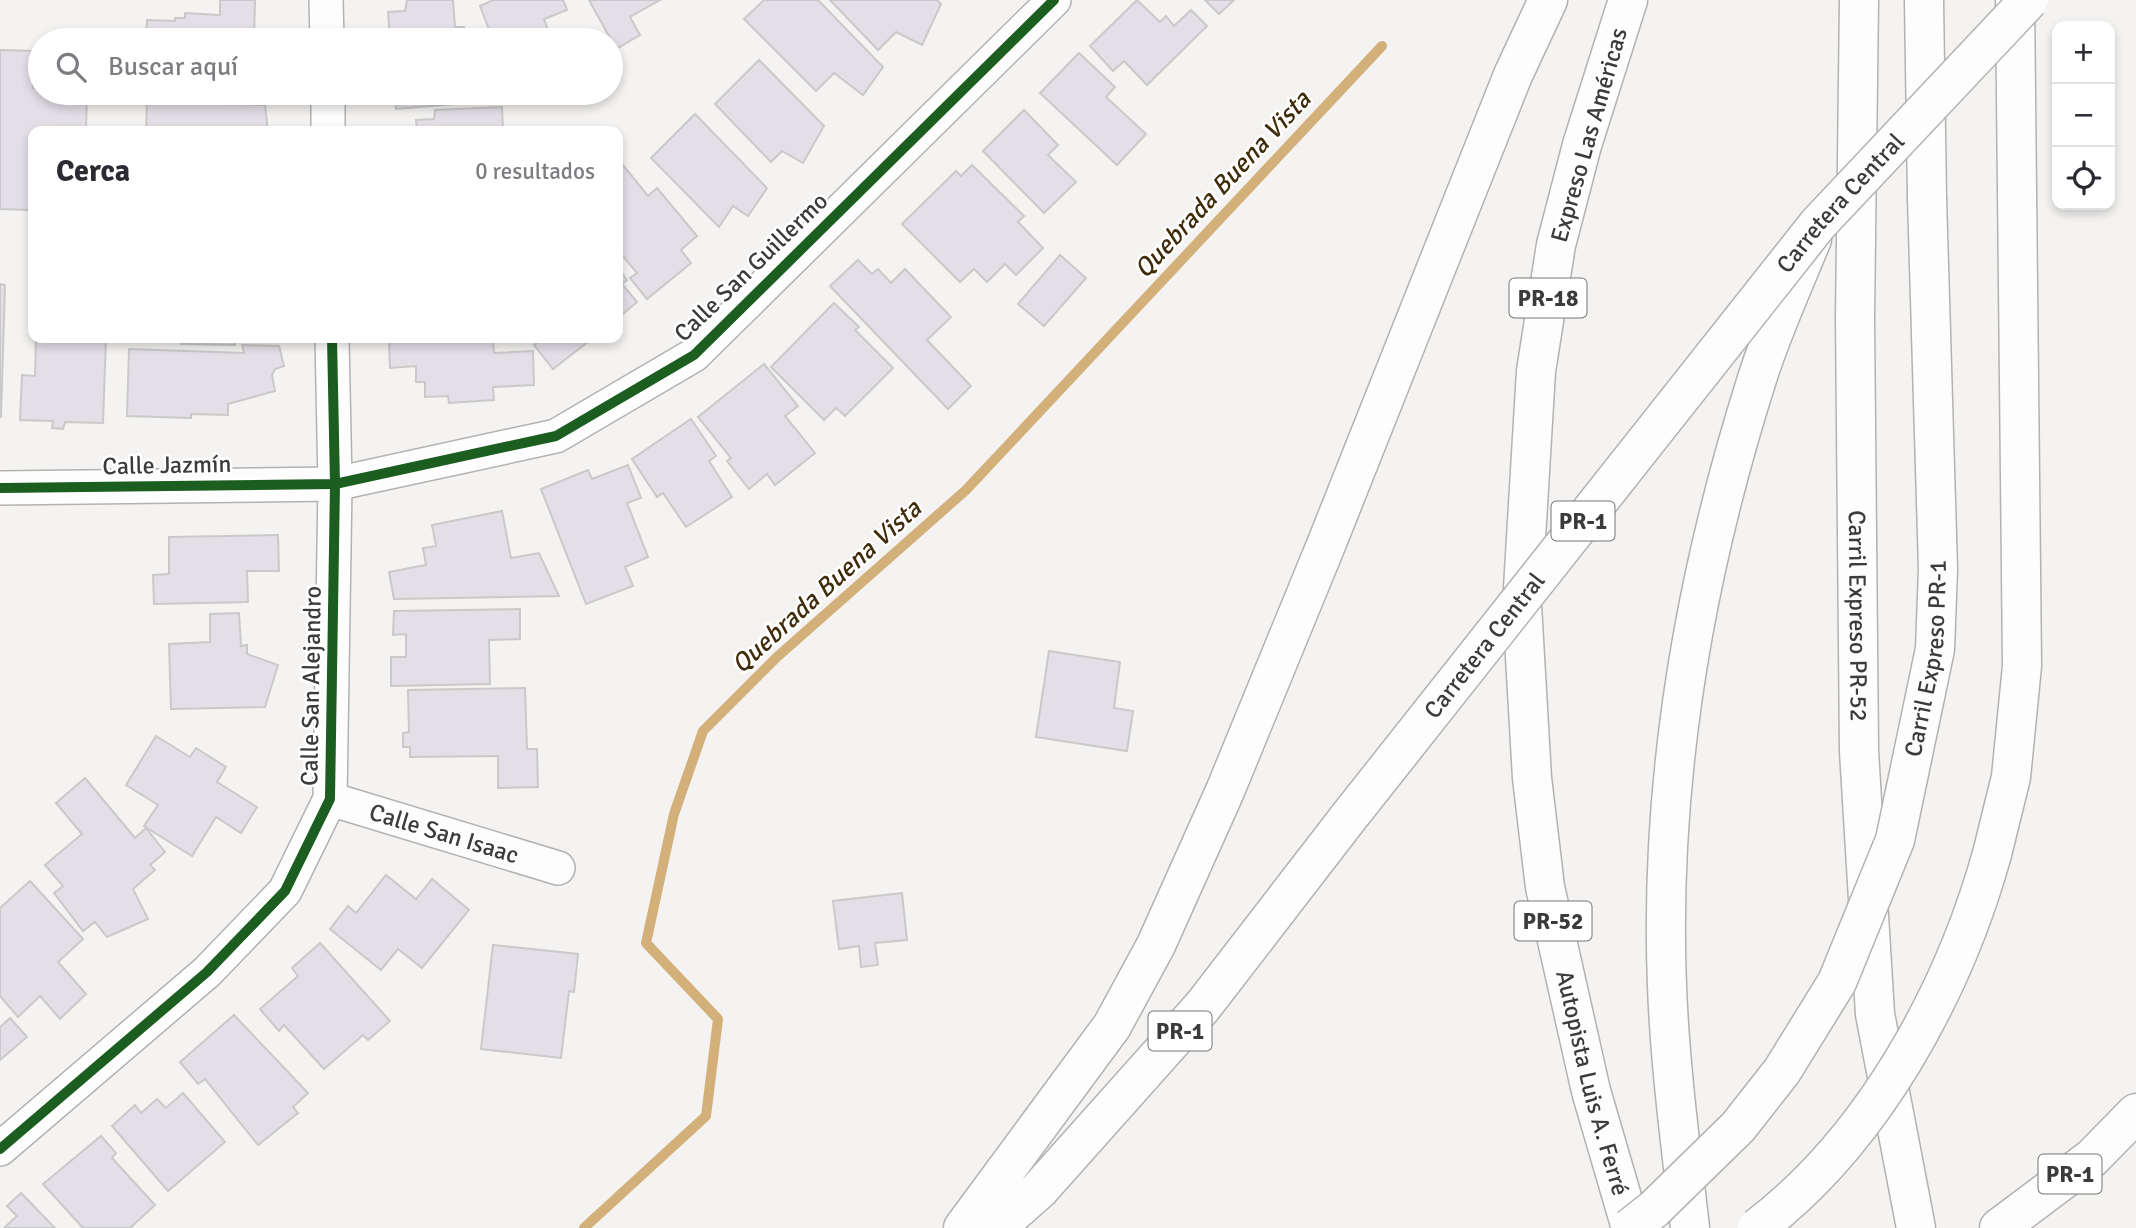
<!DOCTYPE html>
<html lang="es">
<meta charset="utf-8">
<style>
:root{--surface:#fff;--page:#f2f2f3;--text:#2b2b33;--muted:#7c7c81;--line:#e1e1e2}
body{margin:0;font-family:Signika,sans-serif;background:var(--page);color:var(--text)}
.controls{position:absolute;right:21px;top:21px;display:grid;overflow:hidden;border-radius:14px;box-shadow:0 4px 10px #0003}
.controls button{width:63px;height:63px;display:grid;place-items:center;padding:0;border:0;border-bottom:2px solid var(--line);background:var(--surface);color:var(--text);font:35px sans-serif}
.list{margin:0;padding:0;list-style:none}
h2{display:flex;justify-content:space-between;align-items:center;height:91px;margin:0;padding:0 28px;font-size:30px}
h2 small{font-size:23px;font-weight:400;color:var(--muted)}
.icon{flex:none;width:38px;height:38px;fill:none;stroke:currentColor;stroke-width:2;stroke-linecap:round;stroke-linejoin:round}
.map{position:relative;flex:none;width:2136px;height:1228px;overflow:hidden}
.search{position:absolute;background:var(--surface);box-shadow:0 4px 10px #0003;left:28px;top:28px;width:595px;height:77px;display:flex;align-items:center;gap:18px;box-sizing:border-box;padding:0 24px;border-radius:38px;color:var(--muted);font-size:26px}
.panel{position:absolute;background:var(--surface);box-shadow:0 4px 10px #0003;left:28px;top:126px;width:595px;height:217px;border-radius:14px}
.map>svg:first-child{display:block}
</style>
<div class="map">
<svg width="2136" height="1228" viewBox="0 0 2136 1228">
<rect width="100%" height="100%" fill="#f4f3f1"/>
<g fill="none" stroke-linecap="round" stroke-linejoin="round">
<path stroke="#d3af7a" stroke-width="10" d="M584 1228 706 1116 718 1019 646 943 674 814 703 731 777 657 966 490 1382 46"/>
</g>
<g fill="#e4dfe7" stroke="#cac9c9" stroke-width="2">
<path d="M220 0H255L254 40H146L147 20 175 21V18H185V13L220 15Z"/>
<path d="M407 0H453L455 27H464L465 40H477H390L388 12 405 11Z"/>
<path d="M493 0H563L567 10 544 19 552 40H493L480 6Z"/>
<path d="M589 0H660L630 17 640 35 616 49Z"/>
<path d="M764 0H818L883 67 863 95 834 73 816 91 744 19Z"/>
<path d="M830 0H937L941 4 922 45 896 32 878 50Z"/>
<path d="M1137 0 1160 22 1166 16 1174 26 1191 10 1207 26 1147 85 1124 61 1113 71 1090 46Z"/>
<path d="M1205 0H1234L1219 14Z"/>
<path d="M0 50 34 51 33 88H40V93H87L86 131H33L30 210 0 209Z"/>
<path d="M1079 53 1115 87 1106 97 1146 134 1117 165 1040 93Z"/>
<path d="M759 60 824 126 803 163 782 151 771 162 715 104Z"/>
<path d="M169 93H242V96L169 94Z"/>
<path d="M395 93H489L490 101 396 109Z"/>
<path d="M147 102 265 105 268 131H146Z"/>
<path d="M502 107 503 131H386L417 130 416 120 434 119 435 110Z"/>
<path d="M1024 110 1058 145 1048 155 1076 182 1044 213 983 151Z"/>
<path d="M695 114 767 188 748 216 733 206 719 227 651 158Z"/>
<path d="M618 159 648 196 657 188 697 236 681 250 691 263 647 299 630 278 637 273 618 250Z"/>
<path d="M972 165 1024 216 1018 222 1043 248 1016 275 1005 264 987 282 974 269 960 282 902 224 956 171 961 176Z"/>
<path d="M1060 255 1086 278 1044 326 1018 304Z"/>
<path d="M858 260 872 274 878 269 891 283 905 269 951 317 927 340 971 386 948 409 830 286Z"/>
<path d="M618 268 627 280 622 284 637 302 618 318Z"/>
<path d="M0 284 5 285 1 417H0Z"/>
<path d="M834 303 859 327 855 330 893 368 845 416 836 408 824 420 771 367Z"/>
<path d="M36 338H106L103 423 65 422 63 429 52 428 53 421 20 420 22 375 35 376Z"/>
<path d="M181 338H235V345L181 344Z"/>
<path d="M389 338H493L494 353 533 351 534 385 493 387 494 400 449 403 448 396 425 397V382H416V366L390 368Z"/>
<path d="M538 338H593L553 369 534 345 540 340Z"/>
<path d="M242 345 279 346 284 366 275 369 272 375 275 391 228 404V415L191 414V418L127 416 129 349 244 353Z"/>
<path d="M764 364 798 406 785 416 815 453 775 485 767 474 749 489 727 461 731 458 698 417Z"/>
<path d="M691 419 716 456 709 461 732 497 686 527 663 493 657 497 632 459Z"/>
<path d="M628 465 641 498 627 503 648 557 625 567 633 586 586 604 541 489 588 470 592 479Z"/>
<path d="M502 511 511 558 539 553 559 596 394 599 389 572 426 565 423 548 436 546 432 525Z"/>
<path d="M278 535 279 571H247L248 602 154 604 153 575 169 574V537Z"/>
<path d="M520 609V639L489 640 490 684 391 686V657H406V634L393 635 394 611Z"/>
<path d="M239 613 241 646 247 645V654L278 665 265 707 171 709 169 644 210 642V614Z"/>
<path d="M1049 651 1120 662 1114 708 1133 711 1127 751 1036 737Z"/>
<path d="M525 688 527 749H537L538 787 498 788V756L410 757V747H403V733L409 732 408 690Z"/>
<path d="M156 736 190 757 196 748 226 767 217 782 257 807 241 833 216 817 192 856 144 826 158 805 126 785Z"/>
<path d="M85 778 135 838 146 828 165 852 150 865 155 870 133 889 148 919 107 937 95 922 83 931 54 893 63 886 45 865 82 834 56 803Z"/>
<path d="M386 875 416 899 432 879 469 910 422 968 398 949 381 970 330 929 348 906 356 913Z"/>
<path d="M30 881 83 939 58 962 86 994 60 1019 40 996 18 1017 0 996V908Z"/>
<path d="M902 893 907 940 875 943 878 965 861 967 859 946 839 949 833 901Z"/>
<path d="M320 943 390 1021 368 1040 363 1035 324 1069 284 1025 279 1031 260 1009 298 976 292 968Z"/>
<path d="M493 945 578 954 574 992 569 991 561 1058 481 1049Z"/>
<path d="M234 1015 308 1093 293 1107 298 1113 258 1145 205 1079 198 1084 180 1062Z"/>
<path d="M10 1018 27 1037 0 1060V1027Z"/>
<path d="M183 1093 225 1142 168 1191 112 1126 135 1105 141 1113 157 1099 166 1108Z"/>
<path d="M101 1136 116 1153 112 1158 155 1205 130 1228H83L43 1184Z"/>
<path d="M21 1193 55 1228H4L17 1216 7 1206Z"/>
</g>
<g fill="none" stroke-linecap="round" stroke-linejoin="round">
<defs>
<g id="street">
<path d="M326 0 327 40"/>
<path d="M328 93V131"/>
<path d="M0 488 335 484 556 436 694 355 1054 0"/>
<path id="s1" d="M330 799 558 868"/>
<path d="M0 1149 207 972 285 891 330 799 335 484 332 338"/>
</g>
<g id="highway">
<path id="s2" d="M1628 0 1582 145 1556 245 1536 371 1522 605 1532 778 1545 887 1591 1091 1631 1228"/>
<path id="s3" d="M1859 0 1855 318 1859 751 1875 1014 1916 1228"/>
<path d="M1924 0 1927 198"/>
<path d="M1992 854 2011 777 2022 666 2015 0"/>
<path d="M963 1228 1112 1026 1156 945 1225 791 1326 545 1513 75 1548 0"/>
<path d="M996 1228 1039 1190 1203 1006 1348 818"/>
<path d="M1690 1228C1681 1148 1670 1067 1667 986 1659 782 1695 575 1756 382 1771 333 1793 286 1812 239"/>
<path d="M1999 1228 2092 1158 2136 1113"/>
</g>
</defs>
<use href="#street" stroke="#b3b2b1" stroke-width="36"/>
<use href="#highway" stroke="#b3b2b1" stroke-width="41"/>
<use href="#street" stroke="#fdfdfd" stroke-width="33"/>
<use href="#highway" stroke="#fdfdfd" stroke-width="38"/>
<defs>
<g id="highway-bridge">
<path id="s4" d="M1348 818 1818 224 2029 0"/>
<path id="s5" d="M1630 1228 1654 1209 1738 1127 1782 1071 1837 982 1895 840 1935 649 1938 569 1927 198"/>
<path d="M1757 1228C1873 1140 1953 993 1992 854"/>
</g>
</defs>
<use href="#highway-bridge" stroke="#b3b2b1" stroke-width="41" stroke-linecap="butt"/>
<use href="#highway-bridge" stroke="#fdfdfd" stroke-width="38"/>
<defs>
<g id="cycleway">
<path d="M0 488 335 484 556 436 694 355 1054 0"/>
<path d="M0 1149 207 972 285 891 330 799 335 484 332 338"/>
</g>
</defs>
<use href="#cycleway" stroke="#fff" stroke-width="15"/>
<use href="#cycleway" stroke="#1b5e20" stroke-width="10"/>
</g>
<g text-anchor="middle" stroke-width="5" stroke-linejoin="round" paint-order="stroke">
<g fill="#fff" stroke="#767675" stroke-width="2">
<rect x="1509.5" y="278.5" width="77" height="39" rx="5"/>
<rect x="1551.5" y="501.5" width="63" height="39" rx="5"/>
<rect x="1514.5" y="901.5" width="77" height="39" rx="5"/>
<rect x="1148.5" y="1011.5" width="63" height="39" rx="5"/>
<rect x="2038.5" y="1154.5" width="63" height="39" rx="5"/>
</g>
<g font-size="23" font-weight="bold" fill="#3c3b3a">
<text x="1548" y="306">PR-18</text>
<text x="1583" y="529">PR-1</text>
<text x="1553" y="929">PR-52</text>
<text x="1180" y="1039">PR-1</text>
<text x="2070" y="1182">PR-1</text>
</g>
<g font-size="24" fill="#3c3b3a" stroke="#fff">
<text transform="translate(1589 135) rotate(-74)" y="8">Expreso Las Américas</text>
<text dy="8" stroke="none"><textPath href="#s4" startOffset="788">Carretera Central</textPath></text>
<text transform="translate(751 267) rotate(-44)" y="8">Calle San Guillermo</text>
<text transform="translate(167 465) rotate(-1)" y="8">Calle Jazmín</text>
<text dy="8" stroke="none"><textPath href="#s3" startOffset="616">Carril Expreso PR-52</textPath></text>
<text dy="8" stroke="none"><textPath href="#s4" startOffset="220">Carretera Central</textPath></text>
<text dy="8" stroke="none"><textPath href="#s5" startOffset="662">Carril Expreso PR-1</textPath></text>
<text transform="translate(311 686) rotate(-89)" y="8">Calle San Alejandro</text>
<text dy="8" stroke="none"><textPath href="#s1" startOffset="119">Calle San Isaac</textPath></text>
<text dy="8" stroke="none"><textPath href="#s2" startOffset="1102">Autopista Luis A. Ferré</textPath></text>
</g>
<g font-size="26" font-style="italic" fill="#412c0a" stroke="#fff">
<text transform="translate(1222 184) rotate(-47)" y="9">Quebrada Buena Vista</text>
<text transform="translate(826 586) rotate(-42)" y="9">Quebrada Buena Vista</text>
</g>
</g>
</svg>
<div class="controls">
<button>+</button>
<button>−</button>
<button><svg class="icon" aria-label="locate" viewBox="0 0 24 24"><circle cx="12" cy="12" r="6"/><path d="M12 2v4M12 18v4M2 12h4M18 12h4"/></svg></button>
</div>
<div class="search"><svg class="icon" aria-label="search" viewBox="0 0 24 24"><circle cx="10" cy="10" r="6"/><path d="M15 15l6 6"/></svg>Buscar aquí</div>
<section class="panel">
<h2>Cerca<small>0 resultados</small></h2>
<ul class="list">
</ul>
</section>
</div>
